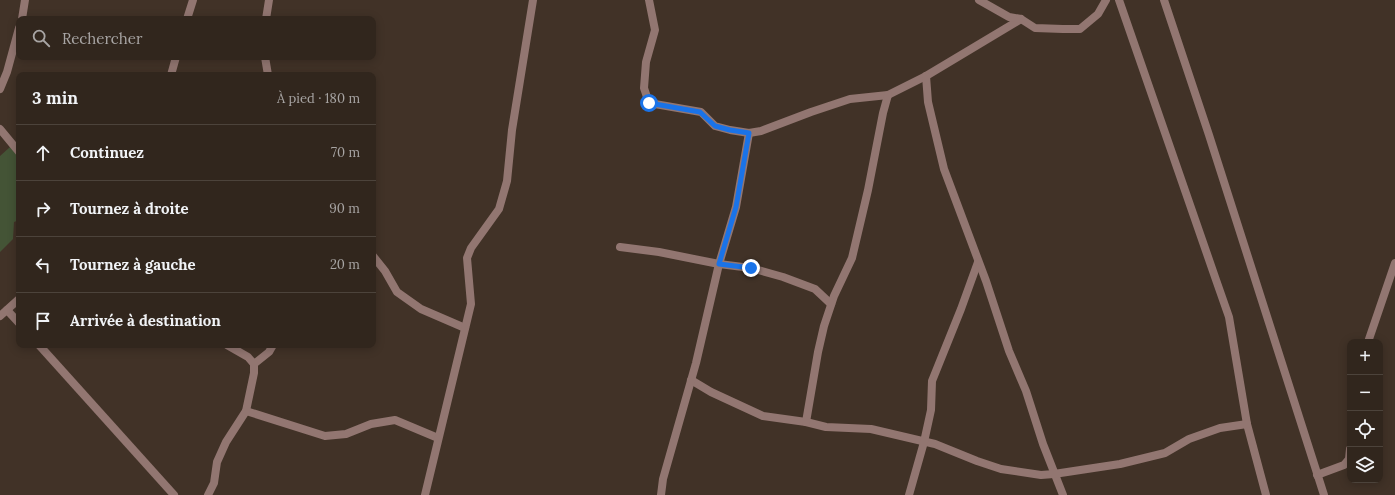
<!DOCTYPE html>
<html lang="fr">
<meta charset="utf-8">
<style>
:root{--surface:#31261d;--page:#392e26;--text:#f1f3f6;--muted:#a8a5a4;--line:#4c433b}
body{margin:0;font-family:Lora,serif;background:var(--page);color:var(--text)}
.controls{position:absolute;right:12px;bottom:12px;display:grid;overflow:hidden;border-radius:8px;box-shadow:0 2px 10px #0003}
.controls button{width:36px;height:36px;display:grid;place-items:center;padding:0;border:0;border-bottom:1px solid var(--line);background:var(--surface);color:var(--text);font:20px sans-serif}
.stop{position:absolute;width:12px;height:12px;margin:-9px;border:3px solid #1a73e8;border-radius:50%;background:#fff}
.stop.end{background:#1a73e8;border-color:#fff;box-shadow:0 1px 4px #0008}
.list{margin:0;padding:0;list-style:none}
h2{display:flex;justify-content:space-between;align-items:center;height:52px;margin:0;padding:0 16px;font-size:17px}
h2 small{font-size:13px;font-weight:400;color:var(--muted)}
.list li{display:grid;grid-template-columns:26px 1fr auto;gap:12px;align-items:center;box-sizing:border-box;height:56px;padding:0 16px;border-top:1px solid var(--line)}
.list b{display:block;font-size:15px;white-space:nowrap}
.list em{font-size:13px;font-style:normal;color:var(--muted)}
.icon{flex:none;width:22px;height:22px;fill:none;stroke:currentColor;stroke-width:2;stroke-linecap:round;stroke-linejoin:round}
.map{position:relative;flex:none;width:1395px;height:495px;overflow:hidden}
.search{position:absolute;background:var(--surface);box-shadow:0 2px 10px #0003;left:16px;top:16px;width:360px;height:44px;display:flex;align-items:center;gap:10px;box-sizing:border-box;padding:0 14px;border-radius:8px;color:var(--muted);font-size:15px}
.panel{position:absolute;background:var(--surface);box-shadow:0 2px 10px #0003;left:16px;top:72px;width:360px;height:276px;border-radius:8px}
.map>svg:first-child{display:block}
</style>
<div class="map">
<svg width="1395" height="495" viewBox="0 0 1395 495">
<rect width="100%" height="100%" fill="#413227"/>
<path fill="#445436" d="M19 139V220L14 222 13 239 0 252V156Z"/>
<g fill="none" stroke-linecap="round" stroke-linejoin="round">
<g stroke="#927671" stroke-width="8">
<path d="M649 0 655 30 646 62 644 88 649 103 701 112 715 126 730 130 749 133 761 131 811 112 850 99 888 95 926 76 1021 19"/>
<path d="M979 0 1009 17 1021 19 1035 28 1063 29H1080L1098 14 1106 0"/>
<path d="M1119 0 1215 277 1229 317 1247 424 1266 495"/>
<path d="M1164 0 1209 135 1324 495"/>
<path d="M22 19 25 0"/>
<path d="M187 19 193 0"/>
<path d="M266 19 269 0"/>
<path d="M265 57 268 75"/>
<path d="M171 75 176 57"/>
<path d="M926 76 928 102 944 169 986 281 1009 351 1026 391 1043 444 1063 495"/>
<path d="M0 89 7 72 19 28"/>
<path d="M0 129 19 152"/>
<path d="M620 247 659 252 719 264 751 268 783 277 815 289 831 304"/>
<path d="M373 256 385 271 397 292 421 309 465 328"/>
<path d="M7 310 19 323"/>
<path d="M0 316 19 299"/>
<path d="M1368 342 1395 263"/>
<path d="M39 345 174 495"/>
<path d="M254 364 269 352 273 345"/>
<path d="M691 380 711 392 763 416 806 422 826 427 871 429 935 444 977 461 1001 469 1041 475 1054 474 1120 464 1165 453 1189 439 1220 428 1247 424"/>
<path d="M246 411 325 436 346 434 371 424 395 420 438 438"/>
<path d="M806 422 818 352 824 326 834 296 852 258 868 190 883 113 888 95"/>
<path d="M1317 475 1344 465 1349 459 1350 449"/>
<path d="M208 495 214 483 217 462 226 442 246 411 254 373V364L248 357 227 345"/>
<path d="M425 495 471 304 467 258 471 248 499 209 507 181 512 130 533 0"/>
<path d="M661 495 663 479 696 363 719 264 736 207 749 133"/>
<path d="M909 495 924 442 931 410 932 381 961 309 978 262"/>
</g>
</g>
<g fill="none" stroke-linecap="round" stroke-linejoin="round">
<path stroke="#1a73e8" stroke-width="5" d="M649 103 700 112 715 126 730 130 749 133 736 207 719 264 751 268"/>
</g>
</svg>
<div class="controls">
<button>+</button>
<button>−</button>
<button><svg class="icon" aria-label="locate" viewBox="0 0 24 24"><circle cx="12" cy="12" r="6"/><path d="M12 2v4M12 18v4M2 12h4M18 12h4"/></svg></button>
<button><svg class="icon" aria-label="layers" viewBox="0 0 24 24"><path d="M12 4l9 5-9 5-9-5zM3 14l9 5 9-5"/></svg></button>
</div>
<div class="stop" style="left:649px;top:103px"></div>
<div class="stop end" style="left:751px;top:268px"></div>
<div class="search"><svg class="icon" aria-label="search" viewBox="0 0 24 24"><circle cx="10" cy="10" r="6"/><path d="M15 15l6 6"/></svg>Rechercher</div>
<section class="panel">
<h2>3 min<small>À pied · 180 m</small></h2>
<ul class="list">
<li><svg class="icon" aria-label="ahead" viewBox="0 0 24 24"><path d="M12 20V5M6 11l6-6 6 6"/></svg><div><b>Continuez</b></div><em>70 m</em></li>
<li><svg class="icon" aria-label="right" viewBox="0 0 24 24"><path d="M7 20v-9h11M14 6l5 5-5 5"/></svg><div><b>Tournez à droite</b></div><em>90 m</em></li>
<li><svg class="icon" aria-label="left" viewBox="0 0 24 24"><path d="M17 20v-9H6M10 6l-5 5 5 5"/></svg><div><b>Tournez à gauche</b></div><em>20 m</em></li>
<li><svg class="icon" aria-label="arrive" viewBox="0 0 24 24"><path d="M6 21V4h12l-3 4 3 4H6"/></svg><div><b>Arrivée à destination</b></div></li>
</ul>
</section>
</div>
